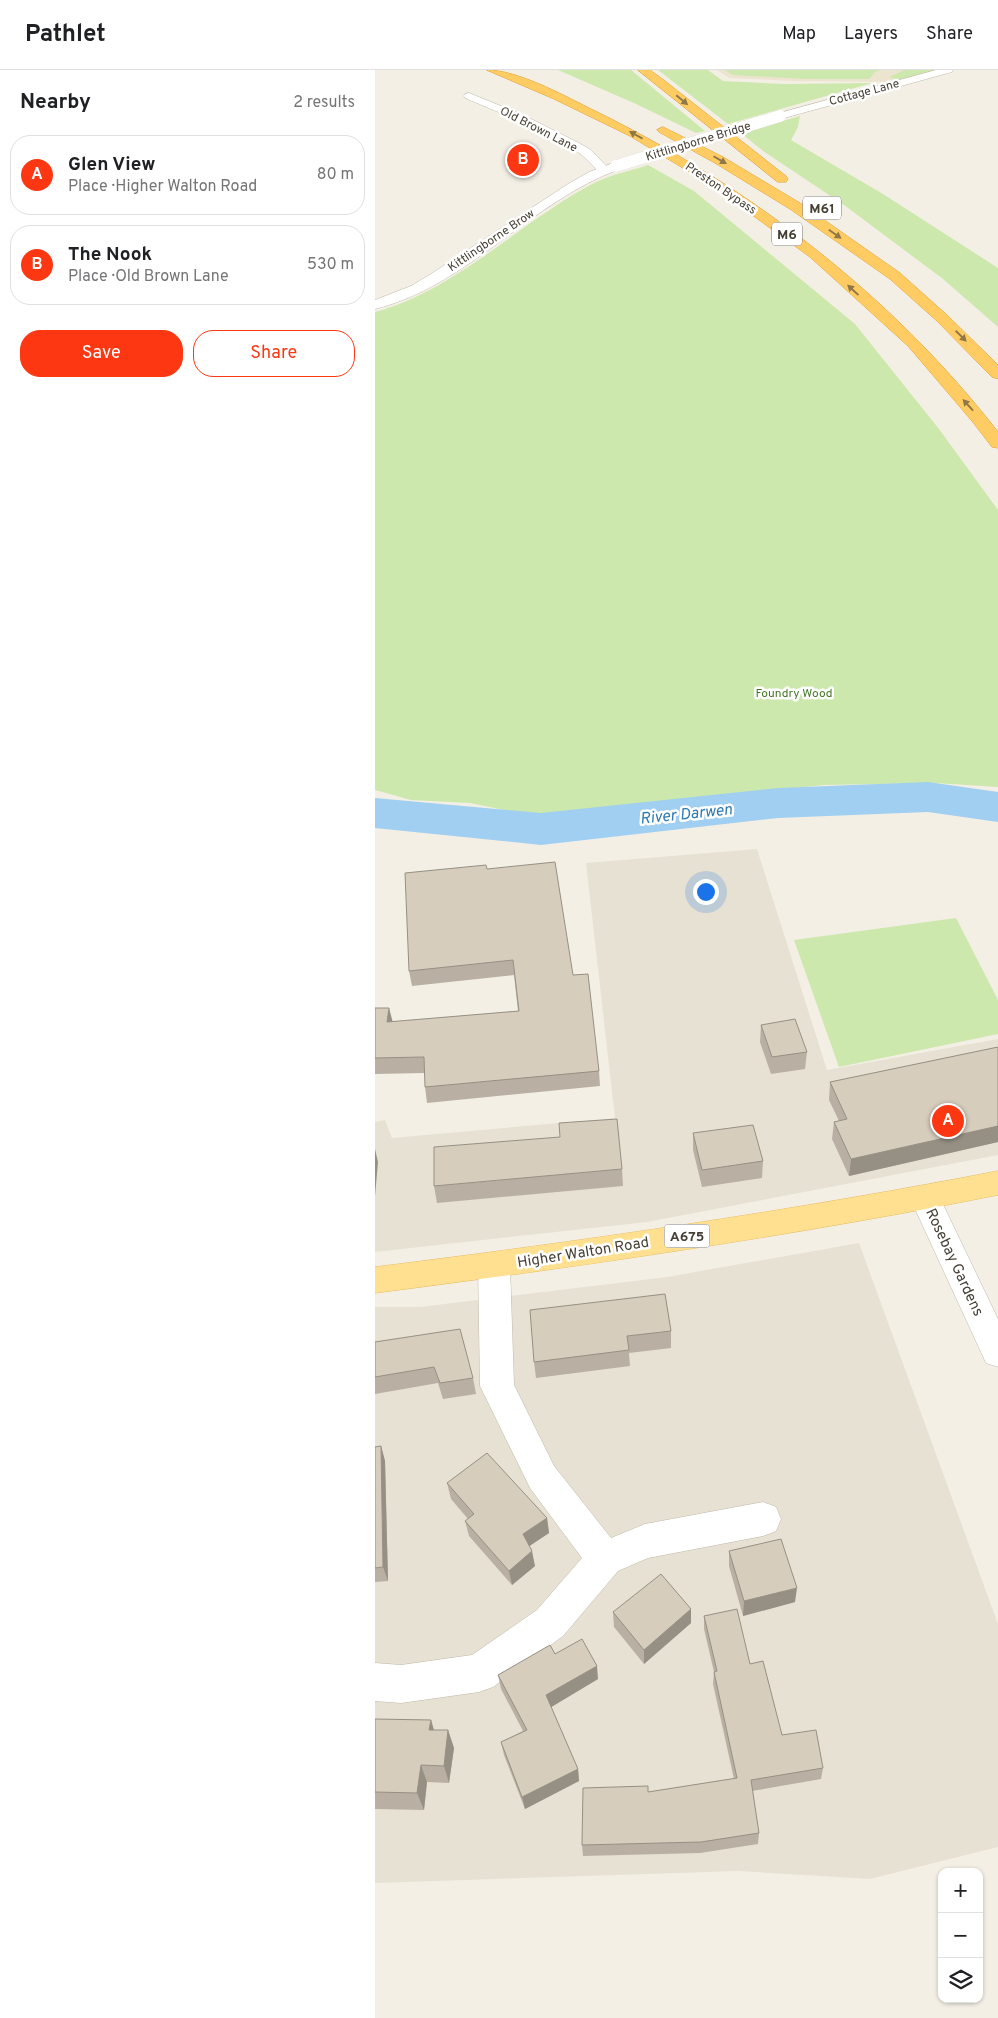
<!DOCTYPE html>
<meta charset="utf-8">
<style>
:root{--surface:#fff;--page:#f2f2f2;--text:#202124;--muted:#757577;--line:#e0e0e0;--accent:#fc3712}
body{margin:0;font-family:Overpass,sans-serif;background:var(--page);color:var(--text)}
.controls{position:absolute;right:15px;bottom:15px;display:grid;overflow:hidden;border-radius:10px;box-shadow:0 1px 4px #0004}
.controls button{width:45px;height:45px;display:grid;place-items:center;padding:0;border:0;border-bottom:1px solid var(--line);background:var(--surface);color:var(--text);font:25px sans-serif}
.you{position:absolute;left:330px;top:821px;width:18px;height:18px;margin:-12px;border:4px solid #fff;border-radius:50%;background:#1a73e8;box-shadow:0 0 0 8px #1a73e833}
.badge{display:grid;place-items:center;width:32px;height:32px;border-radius:50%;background:var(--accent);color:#fff;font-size:16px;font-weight:700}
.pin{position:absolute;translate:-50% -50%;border:2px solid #fff;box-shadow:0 1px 5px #0006}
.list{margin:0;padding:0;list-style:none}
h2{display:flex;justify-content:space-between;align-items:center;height:65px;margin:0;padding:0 20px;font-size:21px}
h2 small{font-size:16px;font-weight:400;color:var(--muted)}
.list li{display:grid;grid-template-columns:32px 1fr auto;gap:15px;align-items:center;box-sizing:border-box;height:80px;margin:0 10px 10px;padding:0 10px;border:1px solid var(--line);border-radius:20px}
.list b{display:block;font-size:19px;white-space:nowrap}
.list p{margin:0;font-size:16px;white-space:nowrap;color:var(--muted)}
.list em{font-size:16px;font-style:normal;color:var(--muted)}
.actions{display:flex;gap:10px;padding:15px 20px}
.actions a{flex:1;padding:11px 0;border:1px solid var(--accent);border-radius:20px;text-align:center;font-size:18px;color:var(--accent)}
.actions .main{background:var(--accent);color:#fff}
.icon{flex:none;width:28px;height:28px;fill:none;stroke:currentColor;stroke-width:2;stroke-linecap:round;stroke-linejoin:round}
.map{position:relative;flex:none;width:623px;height:1948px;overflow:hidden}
header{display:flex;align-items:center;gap:30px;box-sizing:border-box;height:70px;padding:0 25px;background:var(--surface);border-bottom:1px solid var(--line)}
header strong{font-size:24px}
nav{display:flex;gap:28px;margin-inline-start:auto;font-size:18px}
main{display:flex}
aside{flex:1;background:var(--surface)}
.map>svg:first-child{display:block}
</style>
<header>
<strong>Pathlet</strong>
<nav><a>Map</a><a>Layers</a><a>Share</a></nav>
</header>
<main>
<aside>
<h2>Nearby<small>2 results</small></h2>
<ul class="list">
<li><span class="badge">A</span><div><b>Glen View</b><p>Place · Higher Walton Road</p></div><em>80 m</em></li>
<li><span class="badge">B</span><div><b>The Nook</b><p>Place · Old Brown Lane</p></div><em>530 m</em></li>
</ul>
<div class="actions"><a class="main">Save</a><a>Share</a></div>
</aside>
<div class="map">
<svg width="623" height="1948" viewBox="0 0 623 1948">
<rect width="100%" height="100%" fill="#f3efe5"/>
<g fill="#e7e1d3">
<path d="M382 779 452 1000 623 969V1085L272 1152 0 1182V1052L10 1050 17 1068 240 1048 211 793Z"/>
<path d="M484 1173 623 1554V1777L495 1809 363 1801 0 1813V1237H45L292 1207Z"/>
</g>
<path fill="#ece4ce" d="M342 0H562L513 12 420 11 354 8Z"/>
<g fill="#cde8ad">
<path d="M183 0H256L330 61 321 63 261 34Z"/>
<path d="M283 0H333L348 11 409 14 497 13 353 54Z"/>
<path d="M350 0H506L500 2 494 9H431L358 5Z"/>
<path d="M530 0H562L523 10 514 7Z"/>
<path d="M425 46 423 57 416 70 508 124 623 198V257L568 209 469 135 388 81 366 63Z"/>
<path d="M273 95 319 121 480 254 564 359 623 440V717L560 713 449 715 158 746 95 733 36 730 0 720V242C80 221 146 151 219 113 235 105 255 101 273 95Z"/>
<path d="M581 848 623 930V964L464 997 419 870Z"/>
</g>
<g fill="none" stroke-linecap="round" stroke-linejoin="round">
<path fill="#a0cff1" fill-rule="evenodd" d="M553 712 623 722V752L553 742 403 748 166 775 0 758V728L166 743 403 718Z"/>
<defs>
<g id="minor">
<path d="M94 23 148 45 204 73 216 80 235 100 233 103H225L208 86 196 77 140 49 90 28 89 26 90 24Z"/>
<path d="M550 1116 561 1120 623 1249V1297L611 1293 535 1128 539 1120Z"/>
<path d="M119 1182 130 1186 135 1195 139 1315 179 1396 236 1468 270 1454 388 1432 401 1437 406 1449 401 1461 388 1466 273 1488 243 1501 188 1566 118 1617 104 1622 26 1633 0 1631V1593L26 1595 97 1585 162 1540 207 1488 155 1418 105 1316 103 1195 108 1186Z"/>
</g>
<g id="tertiary">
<path d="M561 0H578L577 2 409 48 405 49 399 46 401 44Z"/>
<path d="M241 92 247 96 245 99C156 131 93 216 0 239V230L36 216 56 204 193 114 214 102Z"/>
</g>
<path id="primary" d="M623 1101V1125C417 1166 209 1196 0 1223V1197C209 1171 416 1141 623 1101Z"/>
<g id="motorway">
<path d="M112 0C142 0 186 24 214 38 371 114 515 223 623 362V378L617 377 597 351 533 276 435 187 336 115 255 66 179 29Z"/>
<path d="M263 0H275L290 11 411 106 413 109 411 112H403Z"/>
<path d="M288 57 348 87 425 133 525 203 572 245 623 295V309L617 307 562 251 515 209 415 139 340 93 284 62 282 60Z"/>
</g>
</defs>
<use href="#minor" stroke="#c1b9aa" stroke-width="1"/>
<use href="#tertiary" stroke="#c1b9aa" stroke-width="1"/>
<use href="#primary" stroke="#e5be61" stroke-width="1"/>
<use href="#motorway" stroke="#dfa033" stroke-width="1"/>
<use href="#minor" fill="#fff" fill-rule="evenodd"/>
<use href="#tertiary" fill="#fff" fill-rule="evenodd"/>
<use href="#primary" fill="#ffe091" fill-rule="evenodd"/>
<use href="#motorway" fill="#ffcc63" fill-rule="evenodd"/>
<defs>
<path id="tertiary-bridge" d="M241 96 405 46"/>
</defs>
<use href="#tertiary-bridge" stroke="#c1b9aa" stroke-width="12" stroke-linecap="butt"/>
<use href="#tertiary-bridge" stroke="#fff" stroke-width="12"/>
</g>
<g fill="#b9b0a3">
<path d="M112 799 198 905 224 1001 225 1016 52 1033 50 1017V1003L0 1004V938H14L17 952 143 941 139 905 37 916 34 901Z"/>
<path d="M386 955 432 982 430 999 396 1004 385 972Z"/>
<path d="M623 977V1072L474 1106 457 1069 459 1052 464 1051 454 1030 455 1012Z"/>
<path d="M318 1063 388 1091 387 1108 327 1117 318 1080Z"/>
<path d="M247 1099 248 1116 62 1133 59 1116Z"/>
<path d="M290 1224 296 1261V1278L254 1283 255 1296 161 1308 159 1292Z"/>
<path d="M0 1272 98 1308 101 1324 68 1329 63 1313 0 1324Z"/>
<path d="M6 1376 10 1391 13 1511 0 1512V1377Z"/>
<path d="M72 1413 172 1448 174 1463 154 1476 160 1496 137 1515 94 1466 90 1451 93 1449 76 1429Z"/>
<path d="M354 1481 420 1532 368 1546 354 1496Z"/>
<path d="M316 1539V1553L269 1594 239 1557 238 1542Z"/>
<path d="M329 1546 375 1594 407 1665 448 1698 446 1709 377 1721 384 1763 383 1774 325 1783 208 1786 207 1775 274 1722 359 1709 338 1614 339 1602 329 1559Z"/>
<path d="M123 1605 223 1609 176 1637 203 1699 204 1711 150 1739 129 1685 126 1672 148 1661 126 1619Z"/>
<path d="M0 1649 56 1650 59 1660H73L79 1678 74 1713 52 1712 49 1740 0 1739Z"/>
</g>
<g fill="#969084">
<path d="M14 938 18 953 12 952Z"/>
<path d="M623 1056V1072L474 1106 476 1089Z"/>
<path d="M0 1079 3 1092 0 1126Z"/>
<path d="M6 1376 10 1391 13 1511 8 1497Z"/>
<path d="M172 1448 174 1463 150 1479 148 1464Z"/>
<path d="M157 1481 160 1496 137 1515 134 1501Z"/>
<path d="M422 1518 420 1532 368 1546 369 1531Z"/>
<path d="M316 1539V1553L269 1594V1580Z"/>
<path d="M222 1596 223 1609 173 1639 171 1625Z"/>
<path d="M56 1650 61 1668 54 1660Z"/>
<path d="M73 1660 79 1678 74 1713 69 1696Z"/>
<path d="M46 1695 52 1712 49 1740 42 1723Z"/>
<path d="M203 1699 204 1711 150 1739 147 1727Z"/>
</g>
<g fill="#d7cdbd" stroke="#969084">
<path d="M180 792 198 905 213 904 224 1001 50 1017 49 987 0 988V938H14L12 952 144 941 138 890 34 901 30 803 111 795 112 799Z"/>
<path d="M420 949 432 982 397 987 386 955Z"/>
<path d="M623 977V1056L476 1089 459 1052 472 1049 455 1012Z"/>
<path d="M242 1049 247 1099 59 1116V1077L185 1067 184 1053Z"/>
<path d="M378 1055 388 1091 327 1100 318 1063Z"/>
<path d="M290 1224 296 1261 252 1266 254 1280 159 1292 155 1240Z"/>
<path d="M85 1259 98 1308 65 1313 59 1297 0 1307V1272Z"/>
<path d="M6 1376 8 1497 0 1498V1377Z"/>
<path d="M112 1383 172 1448 148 1464 157 1481 134 1501 90 1451 99 1444 72 1413Z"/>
<path d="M406 1469 422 1518 369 1531 354 1481Z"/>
<path d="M286 1504 316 1539 269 1580 238 1542Z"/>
<path d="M362 1539 375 1594 388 1591 407 1665 441 1660 448 1698 376 1710 384 1763 326 1772 207 1775 208 1718 273 1716V1722L362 1708 339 1602 342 1601 329 1546Z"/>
<path d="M207 1569 222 1596 171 1625 203 1699 147 1727 126 1672 152 1660 123 1605 175 1575 180 1584Z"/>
<path d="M0 1649 56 1650 54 1660H73L69 1696 46 1695 42 1723 0 1722Z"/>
</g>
<defs><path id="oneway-solid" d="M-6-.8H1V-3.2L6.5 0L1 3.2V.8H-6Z" transform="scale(1.25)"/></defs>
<g fill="#8f7747">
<use href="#oneway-solid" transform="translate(307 30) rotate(40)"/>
<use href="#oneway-solid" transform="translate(261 65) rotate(-151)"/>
<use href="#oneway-solid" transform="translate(345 90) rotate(30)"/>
<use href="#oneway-solid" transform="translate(460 164) rotate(35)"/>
<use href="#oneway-solid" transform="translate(478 220) rotate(-137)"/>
<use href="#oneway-solid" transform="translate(586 266) rotate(45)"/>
<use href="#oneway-solid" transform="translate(593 335) rotate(-132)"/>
</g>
<g text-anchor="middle" stroke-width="5" stroke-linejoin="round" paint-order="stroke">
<g font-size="12" fill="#453f34" stroke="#fff">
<text transform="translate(489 22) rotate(-15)" y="4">Cottage Lane</text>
<text transform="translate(164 59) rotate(27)" y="4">Old Brown Lane</text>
<text transform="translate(323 71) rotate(-17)" y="4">Kittlingborne Bridge</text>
<text transform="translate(346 118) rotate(34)" y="4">Preston Bypass</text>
<text transform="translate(116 170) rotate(-34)" y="4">Kittlingborne Brow</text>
</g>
<g font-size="12" fill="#457727" stroke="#fff">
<text x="419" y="627">Foundry Wood</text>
</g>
<g fill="#fff" stroke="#7d7971" stroke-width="1">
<rect x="428" y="126.5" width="38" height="23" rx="4"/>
<rect x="397" y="152.5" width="30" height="23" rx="4"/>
<rect x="289.5" y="1154.5" width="45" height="23" rx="4"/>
</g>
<g font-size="14" font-weight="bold" fill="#453f34">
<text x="447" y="143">M61</text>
<text x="412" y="169">M6</text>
<text x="312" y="1171">A675</text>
</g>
<g font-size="15" fill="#453f34" stroke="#fff">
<text transform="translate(208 1182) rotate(-9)" y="5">Higher Walton Road</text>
<text transform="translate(580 1192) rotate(65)" y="5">Rosebay Gardens</text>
</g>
<g font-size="16" font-style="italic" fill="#2d79b2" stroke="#fff">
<text transform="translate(311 743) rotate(-6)" y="6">River Darwen</text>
</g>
</g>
</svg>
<div class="controls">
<button>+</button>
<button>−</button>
<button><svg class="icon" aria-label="layers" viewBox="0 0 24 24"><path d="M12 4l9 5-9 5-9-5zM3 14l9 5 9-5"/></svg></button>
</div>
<div class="you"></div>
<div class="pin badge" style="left:573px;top:1051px">A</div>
<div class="pin badge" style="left:148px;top:90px">B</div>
</div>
</main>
